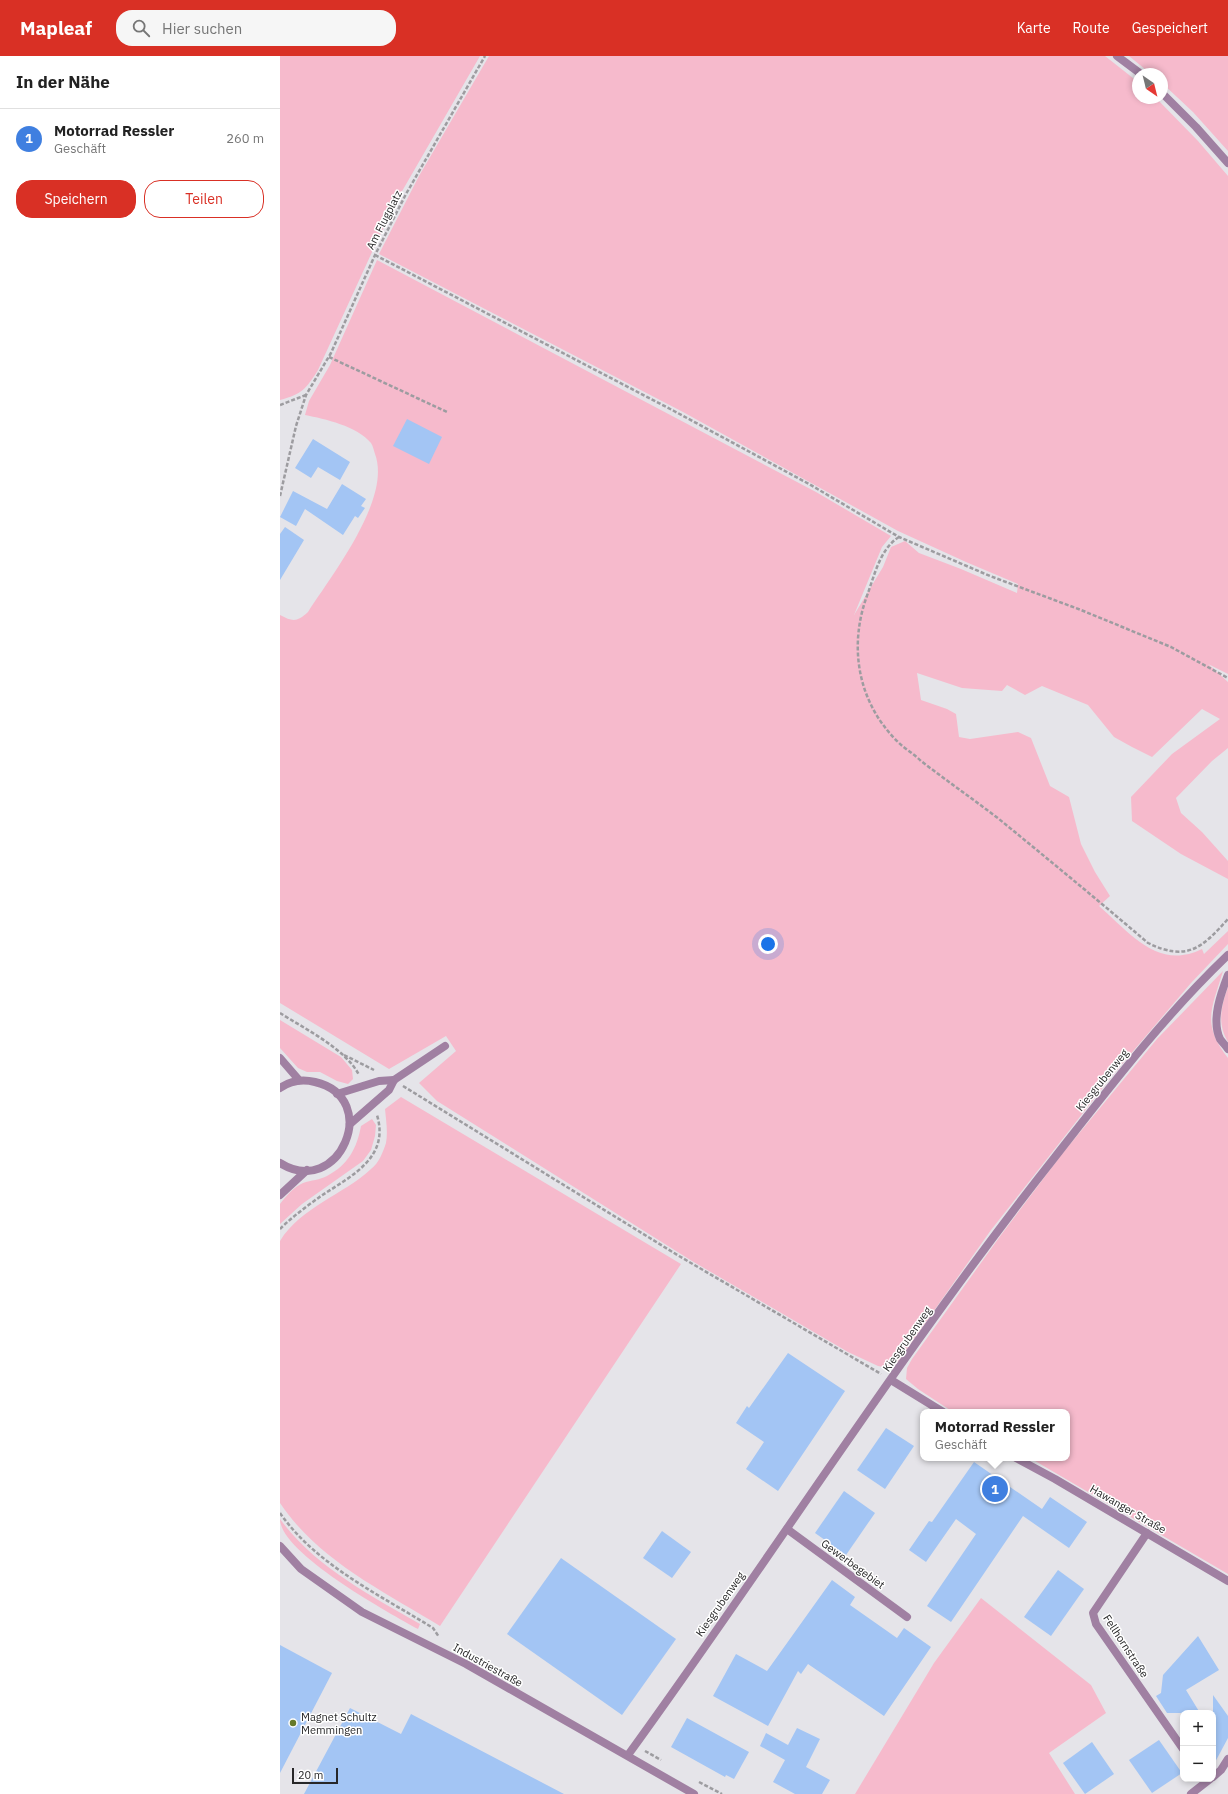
<!DOCTYPE html>
<html lang="de">
<meta charset="utf-8">
<style>
:root{--surface:#fff;--page:#f6f6f6;--text:#222;--muted:#767676;--line:#e0e0e0;--accent:#d93025}
body{margin:0;font-family:"IBM Plex Sans",sans-serif;background:var(--page);color:var(--text)}
.controls{position:absolute;right:12px;bottom:12px;display:grid;overflow:hidden;border-radius:8px;box-shadow:0 2px 6px #0003}
.controls button{width:36px;height:36px;display:grid;place-items:center;padding:0;border:0;border-bottom:1px solid var(--line);background:var(--surface);color:var(--text);font:20px sans-serif}
.compass{position:absolute;left:852px;top:12px;width:36px;height:36px;border-radius:50%;background:var(--surface);box-shadow:0 2px 6px #0003;rotate:145deg}
.scale{position:absolute;left:12px;bottom:10px;width:46px;box-sizing:border-box;padding-left:4px;border:2px solid #272728;border-top:0;font-size:11px;line-height:14px;white-space:nowrap;color:#272728;-webkit-text-stroke:3px #fff;paint-order:stroke}
.you{position:absolute;left:488px;top:888px;width:14px;height:14px;margin:-10px;border:3px solid #fff;border-radius:50%;background:#1a73e8;box-shadow:0 0 0 6px #1a73e833}
.badge{display:grid;place-items:center;width:26px;height:26px;border-radius:50%;background:var(--accent);color:#fff;font-size:13px;font-weight:700}
.pin{position:absolute;translate:-50% -50%;border:2px solid #fff;box-shadow:0 1px 4px #0006}
.popup{position:absolute;left:640px;top:1353px;width:150px;height:52px;box-sizing:border-box;display:grid;place-content:center;border-radius:8px;background:var(--surface);filter:drop-shadow(0 1px 3px #0005);font-size:13px;white-space:nowrap;color:var(--muted)}
.popup b{font-size:15px;color:var(--text)}
.popup::after{content:'';position:absolute;left:50%;top:100%;margin-left:-8px;border:8px solid transparent;border-top-color:var(--surface)}
.list{margin:0;padding:0;list-style:none}
h2{display:flex;justify-content:space-between;align-items:center;height:52px;margin:0;padding:0 16px;font-size:17px}
h2 small{font-size:13px;font-weight:400;color:var(--muted)}
.list li{display:grid;grid-template-columns:26px 1fr auto;gap:12px;align-items:center;box-sizing:border-box;height:60px;padding:0 16px;border-top:1px solid var(--line)}
.list b{display:block;font-size:15px;white-space:nowrap}
.list p{margin:0;font-size:13px;white-space:nowrap;color:var(--muted)}
.list em{font-size:13px;font-style:normal;color:var(--muted)}
.actions{display:flex;gap:8px;padding:12px 16px}
.actions a{flex:1;padding:9px 0;border:1px solid var(--accent);border-radius:16px;text-align:center;font-size:14px;color:var(--accent)}
.actions .main{background:var(--accent);color:#fff}
.icon{flex:none;width:22px;height:22px;fill:none;stroke:currentColor;stroke-width:2;stroke-linecap:round;stroke-linejoin:round}
.map{position:relative;flex:none;width:948px;height:1738px;overflow:hidden}
header{display:flex;align-items:center;gap:24px;box-sizing:border-box;height:56px;padding:0 20px;background:var(--accent);color:#fff}
header strong{font-size:19px}
nav{display:flex;gap:22px;margin-inline-start:auto;font-size:14px}
.search{width:280px;height:36px;background:var(--page);display:flex;align-items:center;gap:10px;box-sizing:border-box;padding:0 14px;border-radius:16px;color:var(--muted);font-size:15px}
main{display:flex}
aside{flex:1;background:var(--surface)}
.map>svg:first-child{display:block}
</style>
<header>
<strong>Mapleaf</strong>
<div class="search"><svg class="icon" aria-label="search" viewBox="0 0 24 24"><circle cx="10" cy="10" r="6"/><path d="M15 15l6 6"/></svg>Hier suchen</div>
<nav><a>Karte</a><a>Route</a><a>Gespeichert</a></nav>
</header>
<main>
<aside>
<h2>In der Nähe<small></small></h2>
<ul class="list">
<li><span class="badge" style="background:#3f7fe0">1</span><div><b>Motorrad Ressler</b><p>Geschäft</p></div><em>260 m</em></li>
</ul>
<div class="actions"><a class="main">Speichern</a><a>Teilen</a></div>
</aside>
<div class="map">
<svg width="948" height="1738" viewBox="0 0 948 1738">
<rect width="100%" height="100%" fill="#e5e4e9"/>
<g fill="#f6bacc">
<path d="M0 0H200L121 137 98 183 38 314C26 333 22 338 0 344Z"/>
<path d="M209 0H825L858 26V42H876L918 85 948 120V618L928 608 948 626V692L932 705 896 742 901 757 922 776 948 805V823L901 798 852 765 851 741 892 698 940 663 922 653 872 701 852 691 834 681 808 649 762 630 745 639 727 629 722 635 682 632 637 617 641 644 667 653 676 658 679 681 690 683 738 676 751 682 770 730 789 741 801 788 815 816 830 840 819 850C849 876 878 915 922 893L924 898 948 875V888L911 927 832 1020 711 1174 617 1307 609 1312 598 1310 568 1296 412 1205 157 1045 139 1027 176 995 166 980 109 1013 0 947V559C13 566 17 566 28 556 51 520 112 443 95 398 94 395 93 390 91 387 77 370 45 363 25 359L29 345 50 309 97 204 536 436 611 480 602 491 574 559 603 511 611 491 625 485 639 497 681 513 737 537 738 528 686 506 618 475 403 356 99 198 139 120Z"/>
<path d="M849 0H948V95L913 56 882 27V18H871Z"/>
<path d="M943 915C932 952 921 968 948 1002V1518L750 1402H787V1356H673L638 1333 626 1323 627 1312 632 1303 721 1179 782 1098 877 983Z"/>
<path d="M948 931V986C937 968 941 950 948 931Z"/>
<path d="M0 964 61 1001 72 1014 73 1023 68 1028 57 1025 40 1016H27L18 1012 0 992Z"/>
<path d="M121 1041 401 1208 160 1570C103 1535 38 1504 0 1447V1185C21 1151 63 1139 91 1113 99 1107 103 1096 106 1087 108 1076 106 1064 105 1053Z"/>
<path d="M92 1063 96 1069 95 1080 91 1094 83 1105 22 1148 0 1168V1148C6 1140 14 1131 23 1127 31 1124 40 1124 47 1120 68 1109 77 1092 81 1070Z"/>
<path d="M0 1463C35 1511 90 1539 140 1568L138 1573C109 1557 0 1497 0 1463Z"/>
<path d="M701 1542 811 1629 826 1657 769 1697 795 1738H575L654 1607Z"/>
</g>
<g fill="#a3c5f4">
<path d="M127 363 162 381 149 408 113 390Z"/>
<path d="M33 383 70 406 60 424 38 411 31 422 15 412Z"/>
<path d="M62 428 86 443 81 450 85 452 78 462 75 460 63 479 25 453 16 470 0 461 13 435 47 453Z"/>
<path d="M5 471 24 484 0 524V478Z"/>
<path d="M508 1297 565 1335 498 1435 466 1413 484 1386 456 1367 467 1350 469 1352Z"/>
<path d="M606 1372 634 1390 605 1433 577 1414Z"/>
<path d="M694 1406 762 1453 770 1441 807 1466 789 1492 743 1460 671 1566 647 1550 696 1478 676 1463 646 1506 629 1494 649 1465 652 1466Z"/>
<path d="M564 1435 595 1457 566 1499 535 1477Z"/>
<path d="M382 1475 411 1496 392 1522 363 1502Z"/>
<path d="M281 1502 396 1583 342 1659 227 1578Z"/>
<path d="M778 1514 804 1533 771 1580 744 1561Z"/>
<path d="M552 1524 575 1541 570 1549 617 1582 624 1572 651 1591 604 1660 528 1608 521 1618 518 1615 488 1670 433 1640 456 1598 487 1615Z"/>
<path d="M918 1580 939 1614 906 1634 920 1657H887L876 1640 881 1637 883 1619Z"/>
<path d="M0 1589 52 1617 0 1717Z"/>
<path d="M933 1639 948 1660V1682L933 1710Z"/>
<path d="M70 1652 121 1678 131 1658 284 1738H24Z"/>
<path d="M407 1662 469 1696 454 1723 446 1719 445 1721 391 1691Z"/>
<path d="M517 1672 540 1683 526 1711 550 1724 542 1738H515L493 1726 505 1704 480 1690 486 1677 508 1689Z"/>
<path d="M879 1684 902 1717 872 1737 849 1704Z"/>
<path d="M812 1686 834 1718 805 1738 783 1707Z"/>
</g>
<g fill="none" stroke-linecap="round" stroke-linejoin="round">
<g stroke="#9d9ca0" stroke-width="2.5" stroke-dasharray="4 2" stroke-linecap="butt">
<path d="M95 199 394 355 529 428 619 481 710 520 801 554 891 591 948 622"/>
<path d="M49 301 167 356"/>
<path d="M0 349 26 339"/>
<path d="M0 440 16 370 26 339 51 297 95 199 126 138 205 0"/>
<path d="M619 481C601 492 595 517 588 537 568 589 577 646 618 686 625 693 634 698 641 705 667 725 693 743 719 763 769 804 819 845 868 887 907 906 922 892 948 863"/>
<path d="M0 957C25 973 66 993 79 1019"/>
<path d="M64 999 94 1014"/>
<path d="M123 1030 399 1200 601 1318"/>
<path d="M0 1173C12 1161 27 1150 41 1140 71 1120 110 1102 97 1059"/>
<path d="M0 1457C36 1509 100 1539 153 1572L159 1581"/>
<path d="M365 1695 381 1704"/>
<path d="M419 1726 442 1738"/>
</g>
<g stroke="#a080a2" stroke-width="8">
<path d="M837 0 861 18"/>
<path d="M882 37 916 71 948 107"/>
<path d="M948 919C941 937 931 964 940 983 942 986 946 990 948 993"/>
<path d="M0 1002 19 1024"/>
<path d="M0 1032C10 1025 23 1023 35 1026 103 1042 59 1144 0 1107"/>
<path d="M57 1038 99 1025 114 1024"/>
<path d="M70 1068 109 1034 114 1024 165 990"/>
<path d="M0 1139 27 1114"/>
<path d="M611 1324 663 1356"/>
<path d="M736 1402 775 1423 948 1525"/>
<path d="M507 1473 627 1561"/>
<path d="M867 1477 813 1557 816 1568 903 1693"/>
<path d="M0 1490 21 1513 82 1556 186 1608 414 1738"/>
<path d="M348 1699C492 1501 623 1293 775 1101 829 1032 884 960 948 899"/>
<path d="M933 1721 941 1714 948 1703"/>
<path d="M911 1738 930 1723"/>
</g>
</g>
<circle fill="#667a2a" stroke="#fff" stroke-width="1.5" cx="13" cy="1667" r="4"/>
<g text-anchor="middle" stroke-width="3" stroke-linejoin="round" paint-order="stroke">
<g font-size="11" fill="#272728" stroke="#fff">
<text transform="translate(104 164) rotate(-63)" y="4">Am Flugplatz</text>
<text transform="translate(822 1024) rotate(-51)" y="4">Kiesgrubenweg</text>
<text transform="translate(627 1283) rotate(-55)" y="4">Kiesgrubenweg</text>
<text transform="translate(848 1453) rotate(30)" y="4">Hawanger Straße</text>
<text transform="translate(573 1508) rotate(36)" y="4">Gewerbegebiet</text>
<text transform="translate(440 1548) rotate(-55)" y="4">Kiesgrubenweg</text>
<text transform="translate(846 1590) rotate(57)" y="4">Fellhornstraße</text>
<text transform="translate(208 1609) rotate(29)" y="4">Industriestraße</text>
</g>
<g font-size="11" fill="#272728" stroke="#fff" text-anchor="start">
<text x="21" y="1665">Magnet Schultz<tspan x="21" dy="13">Memmingen</tspan></text>
</g>
</g>
</svg>
<div class="controls">
<button>+</button>
<button>−</button>
</div>
<svg class="compass" viewBox="-18 -18 36 36"><path d="M0-13l5 13h-10z" fill="#e53935"/><path d="M0 13l5-13h-10z" fill="#767676"/></svg>
<div class="scale">20 m</div>
<div class="you"></div>
<div class="pin badge" style="left:715px;top:1433px;background:#3f7fe0">1</div>
<div class="popup"><b>Motorrad Ressler</b>Geschäft</div>
</div>
</main>
